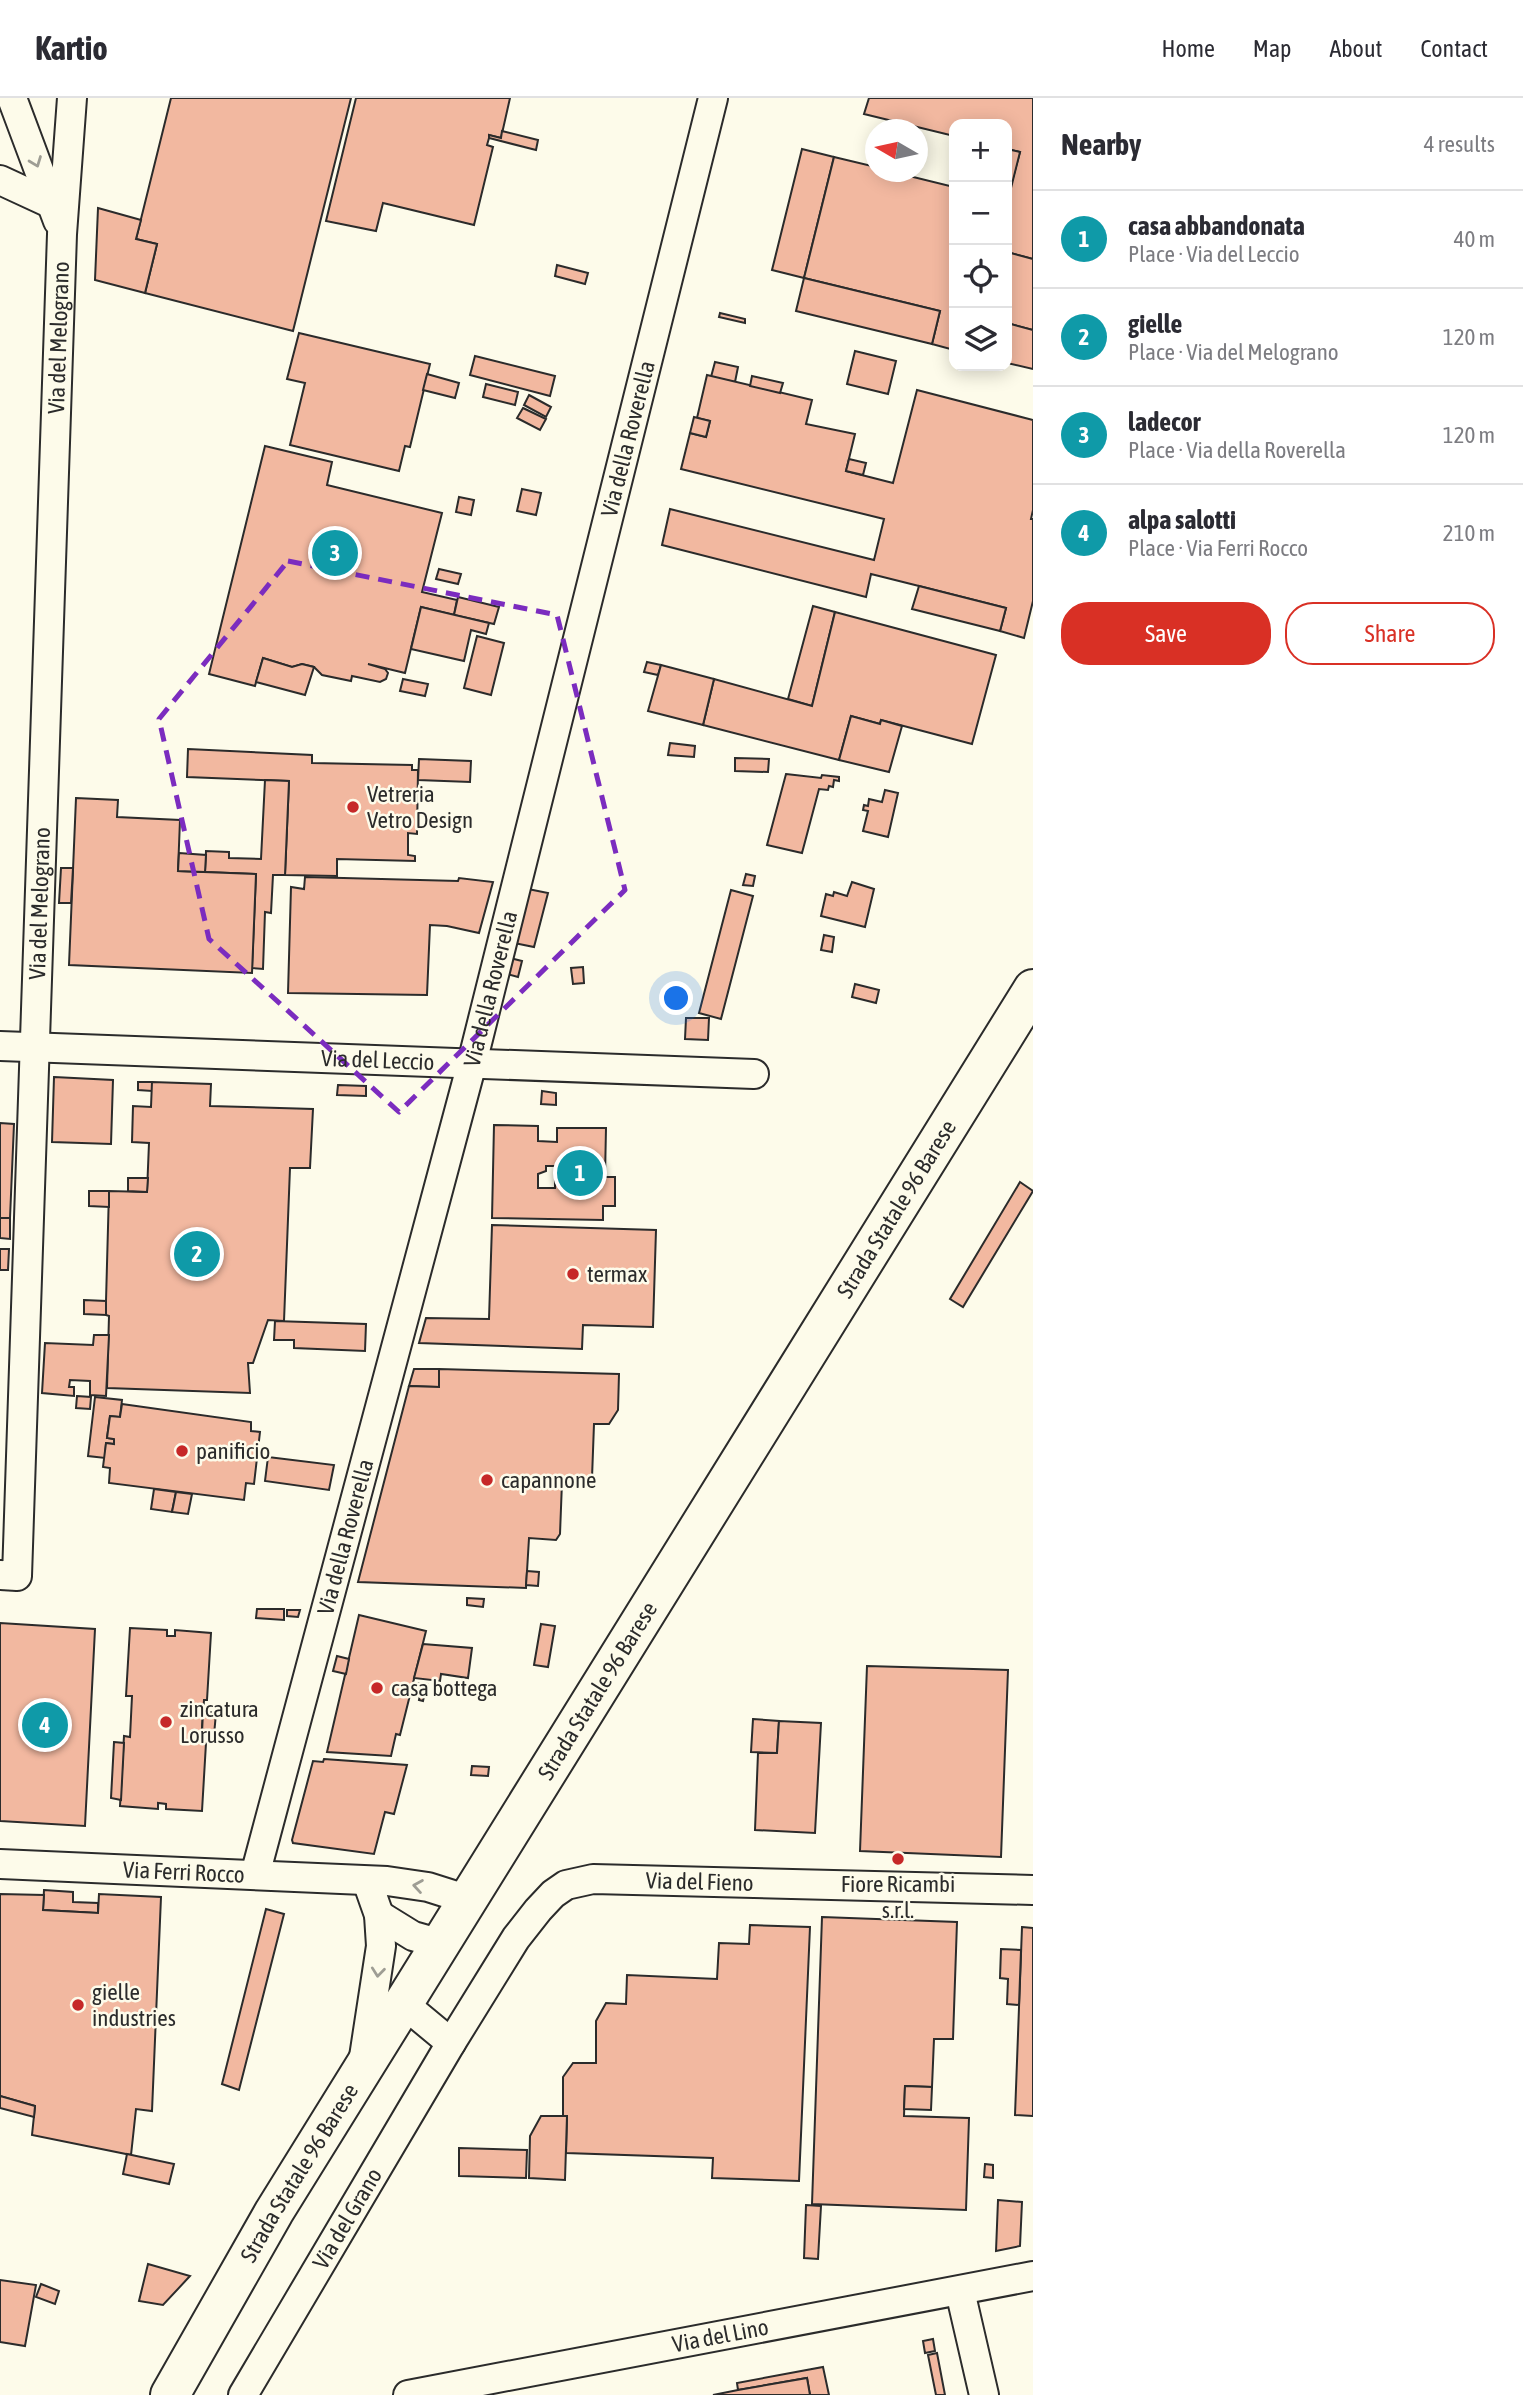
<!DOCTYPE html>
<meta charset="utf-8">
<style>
:root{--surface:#fff;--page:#f7f7f7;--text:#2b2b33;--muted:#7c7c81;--line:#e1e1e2;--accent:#d93025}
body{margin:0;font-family:"Asap Condensed",sans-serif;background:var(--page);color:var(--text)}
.controls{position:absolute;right:21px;top:21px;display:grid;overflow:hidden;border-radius:14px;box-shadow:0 4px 18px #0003}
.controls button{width:63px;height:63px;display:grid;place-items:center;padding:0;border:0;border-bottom:2px solid var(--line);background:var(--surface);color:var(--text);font:35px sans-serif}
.compass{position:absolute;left:865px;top:21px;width:63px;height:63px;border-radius:50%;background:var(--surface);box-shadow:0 4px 18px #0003;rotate:279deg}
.you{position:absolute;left:677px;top:901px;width:24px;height:24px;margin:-18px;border:5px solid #fff;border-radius:50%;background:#1a73e8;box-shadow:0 0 0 10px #1a73e833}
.badge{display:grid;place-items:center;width:46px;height:46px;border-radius:50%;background:var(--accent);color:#fff;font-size:23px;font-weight:700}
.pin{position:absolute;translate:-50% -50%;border:4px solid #fff;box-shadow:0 2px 7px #0006}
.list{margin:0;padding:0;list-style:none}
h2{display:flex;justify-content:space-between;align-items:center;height:91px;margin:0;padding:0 28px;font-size:30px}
h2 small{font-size:23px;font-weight:400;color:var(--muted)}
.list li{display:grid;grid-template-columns:46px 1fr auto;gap:21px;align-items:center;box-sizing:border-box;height:98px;padding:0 28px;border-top:2px solid var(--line)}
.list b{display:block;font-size:26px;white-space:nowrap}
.list p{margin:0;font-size:23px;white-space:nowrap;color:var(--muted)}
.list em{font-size:23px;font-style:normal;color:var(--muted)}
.actions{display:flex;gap:14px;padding:21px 28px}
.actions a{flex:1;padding:16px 0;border:2px solid var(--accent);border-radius:28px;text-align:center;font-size:24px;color:var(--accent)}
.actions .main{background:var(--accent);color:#fff}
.icon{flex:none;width:38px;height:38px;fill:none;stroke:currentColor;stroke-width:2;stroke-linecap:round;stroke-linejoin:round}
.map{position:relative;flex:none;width:1033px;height:2297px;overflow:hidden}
header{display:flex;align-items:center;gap:42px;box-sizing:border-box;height:98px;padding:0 35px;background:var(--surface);border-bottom:2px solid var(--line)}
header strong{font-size:33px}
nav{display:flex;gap:38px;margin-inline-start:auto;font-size:24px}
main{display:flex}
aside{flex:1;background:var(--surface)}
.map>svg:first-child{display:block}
</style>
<header>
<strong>Kartio</strong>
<nav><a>Home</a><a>Map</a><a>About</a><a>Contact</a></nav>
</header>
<main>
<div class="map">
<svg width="1033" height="2297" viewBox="0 0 1033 2297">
<rect width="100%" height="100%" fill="#fdfbea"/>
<g fill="#f2b8a0" stroke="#2b2b2b" stroke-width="2" fill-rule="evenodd">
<path d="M171 0H351L293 233 145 195 157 146 136 141Z"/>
<path d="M356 0H510L501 40 489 37V40L487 47 493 49 474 127 383 105 376 133 326 123Z"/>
<path d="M869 0H1033V161L1007 154V102L1020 54 1007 51V26H954V38L864 16Z"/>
<path d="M502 33 538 42 536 52 489 40V37L501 40Z"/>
<path d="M802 51 834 59 804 180 772 172Z"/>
<path d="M1007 51 1020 54 1008 102H1007Z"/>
<path d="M834 59 876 69V74H893L954 89V252L932 246 940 213 804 180Z"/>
<path d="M98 110 141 122 136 141 157 146 145 195 95 182Z"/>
<path d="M1007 154 1033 161V232L1007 225Z"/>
<path d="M557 167 588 175 585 186 555 178Z"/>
<path d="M804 180 940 213 932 246 796 213Z"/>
<path d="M720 215 745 221V225L719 219Z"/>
<path d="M1007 225 1033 232V271L1007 265Z"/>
<path d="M299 235 430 266 410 349 405 348 399 373 290 347 305 285 287 281Z"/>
<path d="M855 253 896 263 888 296 847 286Z"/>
<path d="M475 258 555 278 550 298 470 277Z"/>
<path d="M715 264 738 269 735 284 711 279Z"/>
<path d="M427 276 459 285 455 300 423 292Z"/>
<path d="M707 277 812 302 806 326 855 336 846 373 893 385 917 292 1033 322V412L1031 421H1033V503L1024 540 1000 533 1006 510 919 488 871 476 866 499 662 447 670 411 874 462 884 421 681 371 690 335 706 339 710 323 697 320Z"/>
<path d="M752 278 783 285 780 295 750 288Z"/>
<path d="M486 286 518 294 515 307 483 299Z"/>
<path d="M529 297 551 309 546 319 524 307Z"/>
<path d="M523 310 546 321 540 332 517 320Z"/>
<path d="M694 319 710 323 706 339 690 335Z"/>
<path d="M265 348 332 364 327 387 442 415 422 494 457 502 454 517 421 509 405 575 368 566 385 571 388 575 386 581 380 584 352 578 351 583 322 577 314 569 302 566 292 569 263 560 255 588 209 576Z"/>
<path d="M849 361 866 365 863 377 846 373Z"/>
<path d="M522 391 541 395 536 417 517 413Z"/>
<path d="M459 399 474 402 471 417 456 414Z"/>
<path d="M439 471 461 476 458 486 436 481Z"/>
<path d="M919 488 1006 510 1000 533 912 511Z"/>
<path d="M458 499 499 509 494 526 454 517Z"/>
<path d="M813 508 835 514 812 608 788 601Z"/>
<path d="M421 509 489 525 486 536 471 532 464 563 411 551Z"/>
<path d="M835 514 996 557 972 646 881 622 880 626 851 618 839 662 703 627 714 581 812 608Z"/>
<path d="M477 538 504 545 491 597 464 590Z"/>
<path d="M263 560 292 569 302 566 314 569 305 597 256 584Z"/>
<path d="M647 564 661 567 658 577 644 574Z"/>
<path d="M661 567 714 581 703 627 648 613Z"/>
<path d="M403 581 428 586 425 598 400 593Z"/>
<path d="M851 618 880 626 881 622 902 628 889 674 839 662Z"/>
<path d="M670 645 695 648 694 659 668 657Z"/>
<path d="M188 651 312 657V665L412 667V672H418L417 736 408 735V757L415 758V763L337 761V778L285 777 289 683 187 679Z"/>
<path d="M735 660 769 661 768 674 735 673Z"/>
<path d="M419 661 471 663 470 684 418 682Z"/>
<path d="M786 676 821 680 822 677 839 679V683L834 682 833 689 829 688 828 692 819 691 802 755 767 747Z"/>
<path d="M265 682 289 683 285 777H273L271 815 265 814 263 871 252 870 256 776 205 774 206 753 229 754V760L261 761Z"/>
<path d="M885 692 898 695 888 739 863 733 868 713 863 712 864 707 868 708 869 701 882 704Z"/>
<path d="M76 700 118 702 117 719 180 722 178 773 256 776 252 875 69 867Z"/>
<path d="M179 755 206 757 205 774 178 773Z"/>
<path d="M61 770H73L71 805H59Z"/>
<path d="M746 776 755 778 753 788 743 787Z"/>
<path d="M305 779 458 783 459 780 493 784 479 835 447 828 430 827 427 897 288 895 291 789 304 791Z"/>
<path d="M852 784 874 791 865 829 821 818 826 796 833 798 834 794 847 798Z"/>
<path d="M528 791 548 795 534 849 514 845Z"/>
<path d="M731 792 753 798 721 921 699 915Z"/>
<path d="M824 837 834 839 832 854 821 852Z"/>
<path d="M510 860 522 863 518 879 507 876Z"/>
<path d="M583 869 584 885 573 886 571 870Z"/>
<path d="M855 886 879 892 876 905 852 899Z"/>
<path d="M686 920H709L708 942 685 941Z"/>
<path d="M54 979 113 982 111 1046 52 1044Z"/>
<path d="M138 984H152V993L138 992Z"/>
<path d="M152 984 211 986 210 1008 313 1011 310 1070H290L284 1223 268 1222 253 1265H248L250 1295 107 1290 109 1218 106 1217V1203L109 1093 147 1094 149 1045 132 1044 133 1008 151 1009Z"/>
<path d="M338 987 366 988V998L337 997Z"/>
<path d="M542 993 556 995V1007L541 1006Z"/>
<path d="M0 1025 14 1026 10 1120H0Z"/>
<path d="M494 1027 538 1028V1043L557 1044V1030H606L605 1079H615V1108H603V1122L492 1120ZM546 1068H555V1090H538V1076L546 1073Z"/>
<path d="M128 1080H148L147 1094 128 1093Z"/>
<path d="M1020 1084 1033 1093 963 1209 950 1201Z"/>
<path d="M89 1093H109V1109L89 1108Z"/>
<path d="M0 1120H10V1141L0 1140Z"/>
<path d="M492 1127 656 1132 653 1229 583 1227 582 1251 419 1245 426 1220 489 1221Z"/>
<path d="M0 1151H9L8 1172H0Z"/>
<path d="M84 1202 106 1203V1217L84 1216Z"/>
<path d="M275 1223 366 1226 365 1253 294 1250V1242H274Z"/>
<path d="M94 1237H109L106 1298 90 1297V1283L70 1282 69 1289H74V1298L42 1295 45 1245 93 1247Z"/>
<path d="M414 1271H439V1289L409 1288Z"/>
<path d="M439 1271 619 1276 618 1312 609 1326H594L592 1380 588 1384H562L560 1436 556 1442 529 1440 526 1490 358 1484 409 1288 439 1289Z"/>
<path d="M77 1298 91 1299 90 1311 76 1310Z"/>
<path d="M95 1299 122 1302 120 1319 110 1318 107 1340 114 1341V1346L106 1345 105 1360 88 1358Z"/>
<path d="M122 1306 251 1324V1333L260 1334 254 1386 246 1385 244 1402 109 1385 110 1370 103 1369 106 1345 114 1346V1341L107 1340 110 1318 120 1319Z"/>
<path d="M268 1359 334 1367 329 1392 265 1383Z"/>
<path d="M154 1391 176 1394 172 1414 151 1411Z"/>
<path d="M176 1394 192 1396 188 1416 172 1414Z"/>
<path d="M527 1473 539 1474 538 1488 526 1487Z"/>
<path d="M467 1500 484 1501 483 1509 467 1507Z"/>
<path d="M257 1511H284V1522L256 1520Z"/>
<path d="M287 1512H300L298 1519 287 1518Z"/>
<path d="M359 1517 426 1533 400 1637 396 1636 391 1658 327 1654Z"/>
<path d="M0 1525 95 1531 85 1728 0 1723Z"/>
<path d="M541 1526 555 1528 548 1569 534 1567Z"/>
<path d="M130 1530 167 1532V1538H175V1532L211 1535 207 1602H204L201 1644 206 1645 202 1713 166 1711V1706L158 1705V1711L120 1708 124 1638 130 1639 132 1598H126Z"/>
<path d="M423 1546 472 1550 468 1580 441 1576 440 1583 414 1580Z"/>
<path d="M337 1558 349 1561 346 1576 333 1573Z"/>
<path d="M867 1568 1008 1572 1001 1759 860 1753Z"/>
<path d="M413 1585 427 1586 423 1603 419 1602 420 1597 410 1596Z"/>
<path d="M203 1613 216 1615 214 1637 202 1635Z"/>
<path d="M753 1621 779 1623 777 1655 751 1654Z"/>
<path d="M779 1623 821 1625 815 1735 755 1732 758 1655H777Z"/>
<path d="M114 1644 124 1645 121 1702 111 1700Z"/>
<path d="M324 1661 407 1667 394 1716 385 1714 374 1756 293 1745 292 1742 313 1663 323 1664Z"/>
<path d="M472 1668 489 1669 488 1678 471 1677Z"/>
<path d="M44 1792 73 1794V1804L98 1805V1815L43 1812Z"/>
<path d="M0 1796 44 1797 43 1812 98 1815 99 1796 161 1799 152 2013 136 2011 131 2057 32 2037 35 2008 0 1998Z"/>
<path d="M266 1811 284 1816 239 1992 222 1986Z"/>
<path d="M822 1819 957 1824 953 1941H934L932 1989 905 1988 904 2018 969 2020 966 2112 812 2106Z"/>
<path d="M750 1827 810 1829 799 2083 712 2080 713 2060 566 2055 567 2018H563V1979L573 1965H596V1923L606 1905 626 1906 627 1877 717 1881 719 1845 749 1846Z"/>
<path d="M1022 1829 1033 1830V2018L1015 2017Z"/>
<path d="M1001 1851 1021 1852 1019 1907 1007 1906 1008 1881 1000 1880Z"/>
<path d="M905 1988 932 1989 931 2012 904 2011Z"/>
<path d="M0 1998 35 2008 34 2019 0 2010Z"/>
<path d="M541 2018H567L565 2082 529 2080 530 2038Z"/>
<path d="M459 2050 527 2052 526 2080 459 2078Z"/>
<path d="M127 2056 174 2066 169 2086 123 2076Z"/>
<path d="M985 2066 993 2067V2080L984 2079Z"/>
<path d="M998 2102 1022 2104 1020 2148 996 2153Z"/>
<path d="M806 2107 821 2108 818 2161 804 2160Z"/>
<path d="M148 2166 190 2178 163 2207 139 2203Z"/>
<path d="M0 2182 36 2187 25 2248 0 2244Z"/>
<path d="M41 2186 59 2193 55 2206 36 2199Z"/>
<path d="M933 2241 935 2253 925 2255 923 2243Z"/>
<path d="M937 2255 945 2297H936L928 2257Z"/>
<path d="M823 2269 829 2297H810L807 2280 738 2292 737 2285Z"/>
<path d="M807 2280 810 2297H713L738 2292Z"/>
</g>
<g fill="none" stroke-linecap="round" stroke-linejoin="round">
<defs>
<g id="street">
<path d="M12 0 58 123"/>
<path d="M0 82 52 106"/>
<path id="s1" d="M0 948 754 976"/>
<path id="s2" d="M0 1477 17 1478 62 136 72 0"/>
<path id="s3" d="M0 1766 387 1783 428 1789 469 1802"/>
<path id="s4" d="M255 1777 472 965 713 0"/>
<path d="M379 1817 413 1838 441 1846"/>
<path d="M404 1906 451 1945"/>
<path d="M364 1959 381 1848 379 1817 367 1783"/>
<path d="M960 2193 984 2297"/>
<path id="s5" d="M243 2297 451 1945 516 1840 538 1812 553 1796 566 1787 593 1781 1033 1792"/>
<path id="s6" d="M408 2297 1033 2178"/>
</g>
<g id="primary">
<path id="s7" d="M170 2297 274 2114 1033 891"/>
</g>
</defs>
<use href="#street" stroke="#2b2b2b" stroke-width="32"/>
<use href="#primary" stroke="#2b2b2b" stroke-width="42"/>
<use href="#street" stroke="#fdfbea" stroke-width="28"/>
<use href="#primary" stroke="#fdfbea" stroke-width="38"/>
</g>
<defs><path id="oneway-chevron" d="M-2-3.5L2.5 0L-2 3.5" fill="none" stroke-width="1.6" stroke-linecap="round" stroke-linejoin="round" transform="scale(1.75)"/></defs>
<g stroke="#9e9d94">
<use href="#oneway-chevron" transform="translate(36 64) rotate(69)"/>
<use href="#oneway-chevron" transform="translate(418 1788) rotate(-171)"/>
<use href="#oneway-chevron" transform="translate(378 1874) rotate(96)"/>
</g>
<path fill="none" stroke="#7b2cbf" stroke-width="5" stroke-dasharray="14 9" stroke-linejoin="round" d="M288 463 557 517 625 792 399 1014 209 841 159 621Z"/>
<g fill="#c62828" stroke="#fdfbea" stroke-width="2.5">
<circle cx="353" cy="709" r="7"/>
<circle cx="573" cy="1176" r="7"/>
<circle cx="182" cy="1353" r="7"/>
<circle cx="487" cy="1382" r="7"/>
<circle cx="377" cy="1590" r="7"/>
<circle cx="166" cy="1624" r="7"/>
<circle cx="898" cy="1761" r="7"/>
<circle cx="78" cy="1907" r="7"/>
</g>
<g text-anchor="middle" stroke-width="5" stroke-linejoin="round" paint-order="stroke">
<g font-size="23" fill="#2b2b2b" stroke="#fdfbea">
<text dy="8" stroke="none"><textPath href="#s2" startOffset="1256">Via del Melograno</textPath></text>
<text dy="8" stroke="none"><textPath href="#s4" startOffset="1484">Via della Roverella</textPath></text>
<text dy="8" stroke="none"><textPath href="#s2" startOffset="690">Via del Melograno</textPath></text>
<text dy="8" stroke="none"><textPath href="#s4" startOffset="917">Via della Roverella</textPath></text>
<text dy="8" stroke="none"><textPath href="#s1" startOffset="378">Via del Leccio</textPath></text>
<text dy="8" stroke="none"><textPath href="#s7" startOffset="1391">Strada Statale 96 Barese</textPath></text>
<text dy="8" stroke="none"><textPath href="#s4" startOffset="350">Via della Roverella</textPath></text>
<text dy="8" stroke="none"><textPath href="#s7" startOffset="824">Strada Statale 96 Barese</textPath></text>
<text dy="8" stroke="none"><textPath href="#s3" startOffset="184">Via Ferri Rocco</textPath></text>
<text dy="8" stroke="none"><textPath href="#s5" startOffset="740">Via del Fieno</textPath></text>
<text dy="8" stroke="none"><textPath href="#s7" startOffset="257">Strada Statale 96 Barese</textPath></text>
<text dy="8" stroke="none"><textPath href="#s5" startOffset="205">Via del Grano</textPath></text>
<text dy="8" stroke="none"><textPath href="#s6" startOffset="318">Via del Lino</textPath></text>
</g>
<g font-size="23" fill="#2b2b2b" stroke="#fdfbea" text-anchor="start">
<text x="367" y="704">Vetreria<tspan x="367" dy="26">Vetro Design</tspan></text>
<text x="587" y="1184">termax</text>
<text x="196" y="1361">panificio</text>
<text x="501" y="1390">capannone</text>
<text x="391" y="1598">casa bottega</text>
<text x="180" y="1619">zincatura<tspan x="180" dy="26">Lorusso</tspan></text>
<text x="898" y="1794" text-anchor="middle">Fiore Ricambi<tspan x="898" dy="26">s.r.l.</tspan></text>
<text x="92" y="1902">gielle<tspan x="92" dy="26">industries</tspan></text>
</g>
</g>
</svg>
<div class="controls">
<button>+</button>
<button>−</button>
<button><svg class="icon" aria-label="locate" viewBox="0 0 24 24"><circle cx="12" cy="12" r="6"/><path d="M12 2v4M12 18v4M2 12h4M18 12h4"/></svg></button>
<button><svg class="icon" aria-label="layers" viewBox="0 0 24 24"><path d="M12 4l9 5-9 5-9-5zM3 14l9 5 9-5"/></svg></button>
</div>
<svg class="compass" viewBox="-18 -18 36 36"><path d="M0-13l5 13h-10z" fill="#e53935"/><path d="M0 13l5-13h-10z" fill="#7c7c81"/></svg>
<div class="you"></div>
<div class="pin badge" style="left:580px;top:1075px;background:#0f9aa8">1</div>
<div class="pin badge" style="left:197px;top:1156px;background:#0f9aa8">2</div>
<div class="pin badge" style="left:335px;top:455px;background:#0f9aa8">3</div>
<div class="pin badge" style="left:45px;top:1627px;background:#0f9aa8">4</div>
</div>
<aside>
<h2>Nearby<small>4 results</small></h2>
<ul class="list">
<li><span class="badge" style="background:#0f9aa8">1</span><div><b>casa abbandonata</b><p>Place · Via del Leccio</p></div><em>40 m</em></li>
<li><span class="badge" style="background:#0f9aa8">2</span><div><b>gielle</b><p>Place · Via del Melograno</p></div><em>120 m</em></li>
<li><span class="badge" style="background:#0f9aa8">3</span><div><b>ladecor</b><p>Place · Via della Roverella</p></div><em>120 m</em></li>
<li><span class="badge" style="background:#0f9aa8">4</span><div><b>alpa salotti</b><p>Place · Via Ferri Rocco</p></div><em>210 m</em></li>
</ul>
<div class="actions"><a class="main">Save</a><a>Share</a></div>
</aside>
</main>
